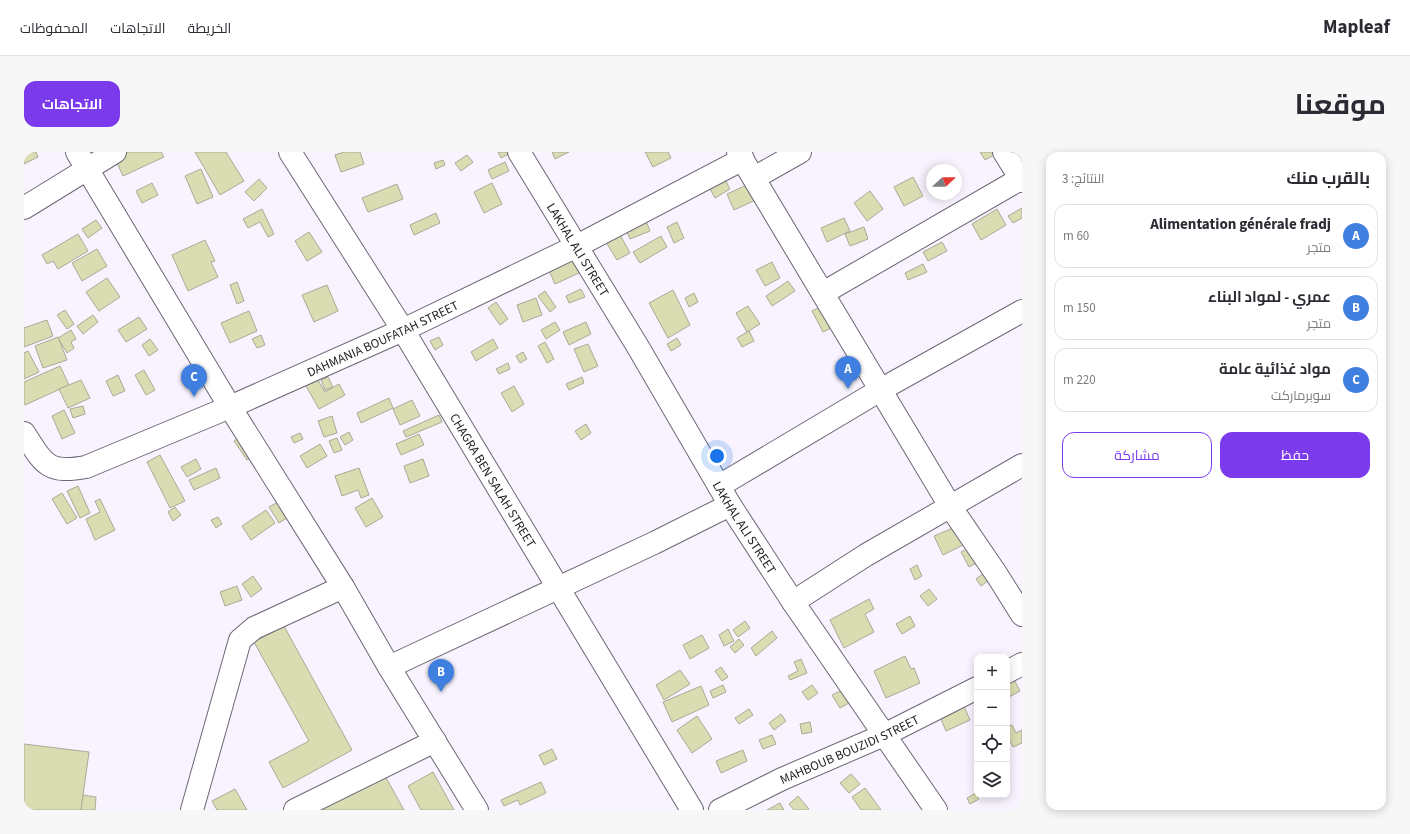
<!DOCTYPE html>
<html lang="ar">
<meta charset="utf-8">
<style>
:root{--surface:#fff;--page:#f7f7f7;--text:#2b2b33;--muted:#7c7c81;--line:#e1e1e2;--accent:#7c3aed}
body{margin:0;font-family:"Source Sans 3",Cairo,sans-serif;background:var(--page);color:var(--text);direction:rtl}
.controls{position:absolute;right:12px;bottom:12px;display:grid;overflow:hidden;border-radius:8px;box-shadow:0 2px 10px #0003}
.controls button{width:36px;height:36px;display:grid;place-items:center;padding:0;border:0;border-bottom:1px solid var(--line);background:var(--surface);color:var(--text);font:20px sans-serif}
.compass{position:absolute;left:902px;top:12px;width:36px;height:36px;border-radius:50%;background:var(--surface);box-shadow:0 2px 10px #0003;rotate:68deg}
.you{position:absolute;left:693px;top:304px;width:14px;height:14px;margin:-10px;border:3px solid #fff;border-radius:50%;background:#1a73e8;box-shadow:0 0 0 6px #1a73e833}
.badge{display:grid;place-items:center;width:26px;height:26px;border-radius:50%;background:var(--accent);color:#fff;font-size:13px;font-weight:700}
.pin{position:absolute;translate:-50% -33px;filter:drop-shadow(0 1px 2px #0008)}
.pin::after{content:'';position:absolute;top:21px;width:14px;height:12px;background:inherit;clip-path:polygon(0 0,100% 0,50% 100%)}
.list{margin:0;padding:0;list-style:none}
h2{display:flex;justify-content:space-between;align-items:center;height:52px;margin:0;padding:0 16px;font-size:17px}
h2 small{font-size:13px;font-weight:400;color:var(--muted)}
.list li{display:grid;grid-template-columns:26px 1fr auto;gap:12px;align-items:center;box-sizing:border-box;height:64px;margin:0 8px 8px;padding:0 8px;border:1px solid var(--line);border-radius:12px}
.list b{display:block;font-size:15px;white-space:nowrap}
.list p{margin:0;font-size:13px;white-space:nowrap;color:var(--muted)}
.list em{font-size:13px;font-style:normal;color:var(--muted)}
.actions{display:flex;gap:8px;padding:12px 16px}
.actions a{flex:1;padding:9px 0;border:1px solid var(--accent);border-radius:12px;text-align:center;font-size:14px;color:var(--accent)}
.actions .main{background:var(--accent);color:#fff}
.icon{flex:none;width:22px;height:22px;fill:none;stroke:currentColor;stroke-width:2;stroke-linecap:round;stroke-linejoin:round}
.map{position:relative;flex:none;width:998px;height:658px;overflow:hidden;direction:ltr;border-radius:12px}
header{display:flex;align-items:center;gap:24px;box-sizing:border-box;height:56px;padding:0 20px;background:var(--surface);border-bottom:1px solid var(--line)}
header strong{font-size:19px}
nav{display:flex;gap:22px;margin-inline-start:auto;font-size:14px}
.intro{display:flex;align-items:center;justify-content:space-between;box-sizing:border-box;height:96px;padding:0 24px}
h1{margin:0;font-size:28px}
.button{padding:10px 18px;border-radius:12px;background:var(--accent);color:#fff;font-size:14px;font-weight:700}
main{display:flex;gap:24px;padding:0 24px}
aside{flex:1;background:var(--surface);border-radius:12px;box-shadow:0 2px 10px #0003}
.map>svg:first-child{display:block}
</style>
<header>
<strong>Mapleaf</strong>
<nav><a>الخريطة</a><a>الاتجاهات</a><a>المحفوظات</a></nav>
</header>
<div class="intro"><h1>موقعنا</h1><a class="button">الاتجاهات</a></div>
<main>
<aside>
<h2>بالقرب منك<small>النتائج: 3</small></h2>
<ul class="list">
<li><span class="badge" style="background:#3f7fe0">A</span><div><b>Alimentation générale fradj</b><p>متجر</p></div><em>60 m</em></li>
<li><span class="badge" style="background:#3f7fe0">B</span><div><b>عمري - لمواد البناء</b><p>متجر</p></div><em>150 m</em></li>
<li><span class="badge" style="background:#3f7fe0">C</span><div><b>مواد غذائية عامة</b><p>سوبرماركت</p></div><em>220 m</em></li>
</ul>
<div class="actions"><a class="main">حفظ</a><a>مشاركة</a></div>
</aside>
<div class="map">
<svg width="998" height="658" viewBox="0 0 998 658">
<rect width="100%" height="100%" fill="#f8f3fe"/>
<g fill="#daddb1" stroke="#a8aa98">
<path d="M0 0H12L14 5 0 12Z"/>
<path d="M88 0H137L140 5 99 24Z"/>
<path d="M171 0H202L220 29 196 43Z"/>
<path d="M320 0H336L340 12 317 20 311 3Z"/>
<path d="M474 0H484L485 2 477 6Z"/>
<path d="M528 0H545L531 7Z"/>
<path d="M621 0H644L647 6 629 15Z"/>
<path d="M956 0H971L972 2 961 8Z"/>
<path d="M443 3 449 10 437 19 431 11Z"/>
<path d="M419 8 421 13 412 17 410 11Z"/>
<path d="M481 10 485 19 468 27 464 18Z"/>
<path d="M177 17 189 45 173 52 161 24Z"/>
<path d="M696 18 706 37 691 46 680 26Z"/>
<path d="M889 25 899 44 880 54 870 35Z"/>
<path d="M235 27 243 36 230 49 221 40Z"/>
<path d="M729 30 736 46 710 58 703 42Z"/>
<path d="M128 31 134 43 118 51 112 39Z"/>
<path d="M468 31 478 52 460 61 450 40Z"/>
<path d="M373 32 379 47 344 60 338 46Z"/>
<path d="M846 39 859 57 843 69 830 51Z"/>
<path d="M617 56 626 79 606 87 596 64Z"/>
<path d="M998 56V66L989 71 984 64Z"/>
<path d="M238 57 250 82 244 85 236 70 224 76 219 67Z"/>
<path d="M973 57 982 73 957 88 948 72Z"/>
<path d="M412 61 416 71 390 83 386 73Z"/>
<path d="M820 66 826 79 803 90 797 76Z"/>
<path d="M72 68 78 76 64 86 58 77Z"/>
<path d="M653 70 660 86 650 91 643 75Z"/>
<path d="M840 75 844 87 826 94 821 82Z"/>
<path d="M594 79 606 101 593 108 580 87Z"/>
<path d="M285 80 298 100 283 109 271 89Z"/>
<path d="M54 82 64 99 34 117 29 109 23 112 18 103Z"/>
<path d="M637 84 643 95 616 111 609 100Z"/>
<path d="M181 88 191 109 187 110 194 125 164 139 148 103Z"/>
<path d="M918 90 923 99 904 109 899 100Z"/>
<path d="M542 92 555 121 531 132 518 103Z"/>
<path d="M73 97 83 114 58 129 48 111Z"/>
<path d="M748 110 756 126 741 134 732 118Z"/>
<path d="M899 112 903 120 884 128 881 121Z"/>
<path d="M83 126 96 145 75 159 62 140Z"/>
<path d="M764 129 771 139 748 154 742 144Z"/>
<path d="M213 130 220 149 213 152 206 133Z"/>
<path d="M303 133 314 159 290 170 278 143Z"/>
<path d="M557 137 561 145 545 151 542 144Z"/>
<path d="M649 138 666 173 644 186 625 151Z"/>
<path d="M521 139 532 155 526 160 514 144Z"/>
<path d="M670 141 674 150 665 155 661 146Z"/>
<path d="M512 146 518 163 499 170 493 153Z"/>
<path d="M472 150 484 167 476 173 464 156Z"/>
<path d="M804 151 815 172 799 180 788 159Z"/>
<path d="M724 154 736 172 723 180 712 161Z"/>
<path d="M41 158 50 172 43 177 33 163Z"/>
<path d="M225 159 233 179 206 191 197 171Z"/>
<path d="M69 163 74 170 59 182 53 174Z"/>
<path d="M115 165 123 177 102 190 94 178Z"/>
<path d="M23 168 29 184 0 195V176Z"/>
<path d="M531 170 536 178 522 187 517 178Z"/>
<path d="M562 170 567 182 545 193 539 180Z"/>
<path d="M47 178 52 187 47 190 50 196 43 201 34 186Z"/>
<path d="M725 179 730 189 718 195 713 186Z"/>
<path d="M237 183 241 193 233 196 228 187Z"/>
<path d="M34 185 43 208 19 216 11 194Z"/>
<path d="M415 185 419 193 411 198 406 189Z"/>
<path d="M653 186 657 193 647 199 643 192Z"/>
<path d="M126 187 134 198 125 204 118 193Z"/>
<path d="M469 187 474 196 452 209 447 200Z"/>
<path d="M521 190 530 207 523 211 514 194Z"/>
<path d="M564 192 574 214 560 220 550 197Z"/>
<path d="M4 199 15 220 0 227V201Z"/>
<path d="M499 200 503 207 496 211 492 204Z"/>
<path d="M484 211 486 217 475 222 472 217Z"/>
<path d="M36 214 45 233 1 253 0 251V230Z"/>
<path d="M120 218 131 238 122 243 111 223Z"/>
<path d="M273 218 292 225 301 240 315 232 321 243 295 257Z"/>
<path d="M94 223 101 239 89 244 82 229Z"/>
<path d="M304 225 309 235 301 238 297 228Z"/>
<path d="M558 225 560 231 545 238 542 232Z"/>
<path d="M57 228 66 246 44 256 35 237Z"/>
<path d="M490 234 500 252 488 260 477 241Z"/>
<path d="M365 246 369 256 337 271 333 261Z"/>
<path d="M388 248 396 264 376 273 369 257Z"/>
<path d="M59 254 61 262 49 266 46 257Z"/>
<path d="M40 258 51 281 38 287 28 264Z"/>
<path d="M415 263 418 270 382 285 379 279Z"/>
<path d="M308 264 313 281 300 285 294 269Z"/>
<path d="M562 272 567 281 557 288 551 279Z"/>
<path d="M325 280 329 288 321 293 316 285Z"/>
<path d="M276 281 279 287 270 291 267 285Z"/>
<path d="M395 282 400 293 377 303 372 292Z"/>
<path d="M216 285 229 304 223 308 210 289Z"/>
<path d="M313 286 318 298 310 301 305 289Z"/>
<path d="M296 292 303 304 283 316 276 304Z"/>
<path d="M136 303 161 349 146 356 123 310Z"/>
<path d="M172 307 177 317 163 325 157 315Z"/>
<path d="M399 307 405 324 386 331 380 314Z"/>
<path d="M192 316 196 326 170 338 165 328Z"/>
<path d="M335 316 345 343 337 346 334 338 318 344 311 324Z"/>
<path d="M54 334 66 361 56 366 43 339Z"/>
<path d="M38 341 53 366 43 372 28 347Z"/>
<path d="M348 346 359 365 342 375 331 356Z"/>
<path d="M76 347 91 378 71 388 62 367 76 360 71 349Z"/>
<path d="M256 349 266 364 255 371 245 355Z"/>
<path d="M151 355 157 363 149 369 144 360Z"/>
<path d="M242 358 251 371 227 388 218 374Z"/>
<path d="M194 365 198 372 192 376 187 368Z"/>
<path d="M931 375 939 393 919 403 910 384Z"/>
<path d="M952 392 960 407 945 415 937 400Z"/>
<path d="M893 413 898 424 891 428 886 417Z"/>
<path d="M960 421 965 428 957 434 952 427Z"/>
<path d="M229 424 238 437 227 445 218 432Z"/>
<path d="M213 434 218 448 201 454 196 440Z"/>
<path d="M905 437 913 447 904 454 896 444Z"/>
<path d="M845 447 850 457 841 462 850 480 820 496 806 468Z"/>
<path d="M886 464 891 474 878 482 872 472Z"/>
<path d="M721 469 726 476 714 485 709 478Z"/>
<path d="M260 474 328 598 259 636 245 610 285 589 230 490Z"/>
<path d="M704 477 710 489 700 494 695 483Z"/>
<path d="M748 479 753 486 732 504 727 496Z"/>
<path d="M678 483 685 496 666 507 659 493Z"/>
<path d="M715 487 720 493 711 501 706 495Z"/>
<path d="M881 504 887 517 890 516 896 531 862 546 850 519Z"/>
<path d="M777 507 783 521 766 528 764 524 774 519 770 510Z"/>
<path d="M983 514 996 539 985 545 983 542Z"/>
<path d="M697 515 704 525 698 529 691 519Z"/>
<path d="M656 518 666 532 640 548 632 533Z"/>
<path d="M699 533 702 540 689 546 686 539Z"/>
<path d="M788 533 794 541 784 548 778 540Z"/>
<path d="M677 534 685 553 648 570 639 550Z"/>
<path d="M818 538 825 551 816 556 808 543Z"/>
<path d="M933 538 946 568 922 579 909 548Z"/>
<path d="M725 557 729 563 715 572 711 566Z"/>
<path d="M757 562 762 569 750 578 745 571Z"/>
<path d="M673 564 688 587 668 601 653 578Z"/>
<path d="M786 570 788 580 778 582 776 572Z"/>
<path d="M988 573 992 581 998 578V591L989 595 985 587 983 588V576Z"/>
<path d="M748 583 752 592 739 597 735 588Z"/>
<path d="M0 592 65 600 57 658H0Z"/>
<path d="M528 597 533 607 520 613 515 603Z"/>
<path d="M719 598 723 609 697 621 692 609Z"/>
<path d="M409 620 430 658H397L384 634Z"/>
<path d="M360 622 380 658H291Z"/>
<path d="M827 622 836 632 825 641 816 631Z"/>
<path d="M517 630 522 641 496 653 494 648 480 654 477 648Z"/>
<path d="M841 636 857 658H837L828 645Z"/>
<path d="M211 637 223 658H193L188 649Z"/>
<path d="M952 641 955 647 946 652 943 646Z"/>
<path d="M59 643 72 645 71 658H57Z"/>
<path d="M774 644 785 657 783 658H770L765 652Z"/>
<path d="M756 651 760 658H743Z"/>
</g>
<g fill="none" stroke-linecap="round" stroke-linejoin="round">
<defs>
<g id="minor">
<path d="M53 0 206 255 319 435 365 515 453 658"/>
<path id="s1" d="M266 0 379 178 668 658"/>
<path id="s2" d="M495 0 614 195 706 353 769 450 912 658"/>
<path d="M714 0 926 354 973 423 998 463"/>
<path d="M980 0 998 29"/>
<path d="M730 26 776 0"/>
<path d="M0 56 91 0"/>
<path d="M799 141 998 26"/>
<path id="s3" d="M0 281C20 312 23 322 62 315L206 255 379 178 553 94 719 7"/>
<path d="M695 334 858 237 998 159"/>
<path d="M769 450 842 403 998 313"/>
<path d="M365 515 630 391 706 353"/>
<path d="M983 520 998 512"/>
<path d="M168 658 216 488 230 476 319 435"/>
<path d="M271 658 411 589"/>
<path id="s4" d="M696 658 758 627 860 583 953 536"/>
</g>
</defs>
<use href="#minor" stroke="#6d6776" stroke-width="24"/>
<use href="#minor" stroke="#fff" stroke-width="22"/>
</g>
<g text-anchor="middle" stroke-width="4" stroke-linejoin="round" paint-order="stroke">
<g font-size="13" fill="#1f1c22" stroke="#f8f3fe">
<text dy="5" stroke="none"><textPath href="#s2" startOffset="114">LAKHAL ALI STREET</textPath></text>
<text dy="5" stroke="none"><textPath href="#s3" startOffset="402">DAHMANIA BOUFATAH STREET</textPath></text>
<text dy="5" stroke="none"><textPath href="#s1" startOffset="386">CHAGRA BEN SALAH STREET</textPath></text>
<text dy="5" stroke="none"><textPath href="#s2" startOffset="438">LAKHAL ALI STREET</textPath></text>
<text dy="5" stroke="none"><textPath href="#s4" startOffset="143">MAHBOUB BOUZIDI STREET</textPath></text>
</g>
</g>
</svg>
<div class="controls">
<button>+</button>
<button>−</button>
<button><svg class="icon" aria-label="locate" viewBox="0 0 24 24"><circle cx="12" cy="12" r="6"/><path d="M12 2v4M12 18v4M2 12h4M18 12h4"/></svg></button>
<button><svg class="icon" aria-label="layers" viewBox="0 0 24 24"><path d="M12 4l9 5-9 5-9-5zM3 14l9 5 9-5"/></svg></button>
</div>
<svg class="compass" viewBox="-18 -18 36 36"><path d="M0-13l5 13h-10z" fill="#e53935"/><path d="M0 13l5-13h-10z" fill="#7c7c81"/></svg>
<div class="you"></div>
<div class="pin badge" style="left:824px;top:237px;background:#3f7fe0">A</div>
<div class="pin badge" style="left:417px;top:540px;background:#3f7fe0">B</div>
<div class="pin badge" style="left:170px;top:245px;background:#3f7fe0">C</div>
</div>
</main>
